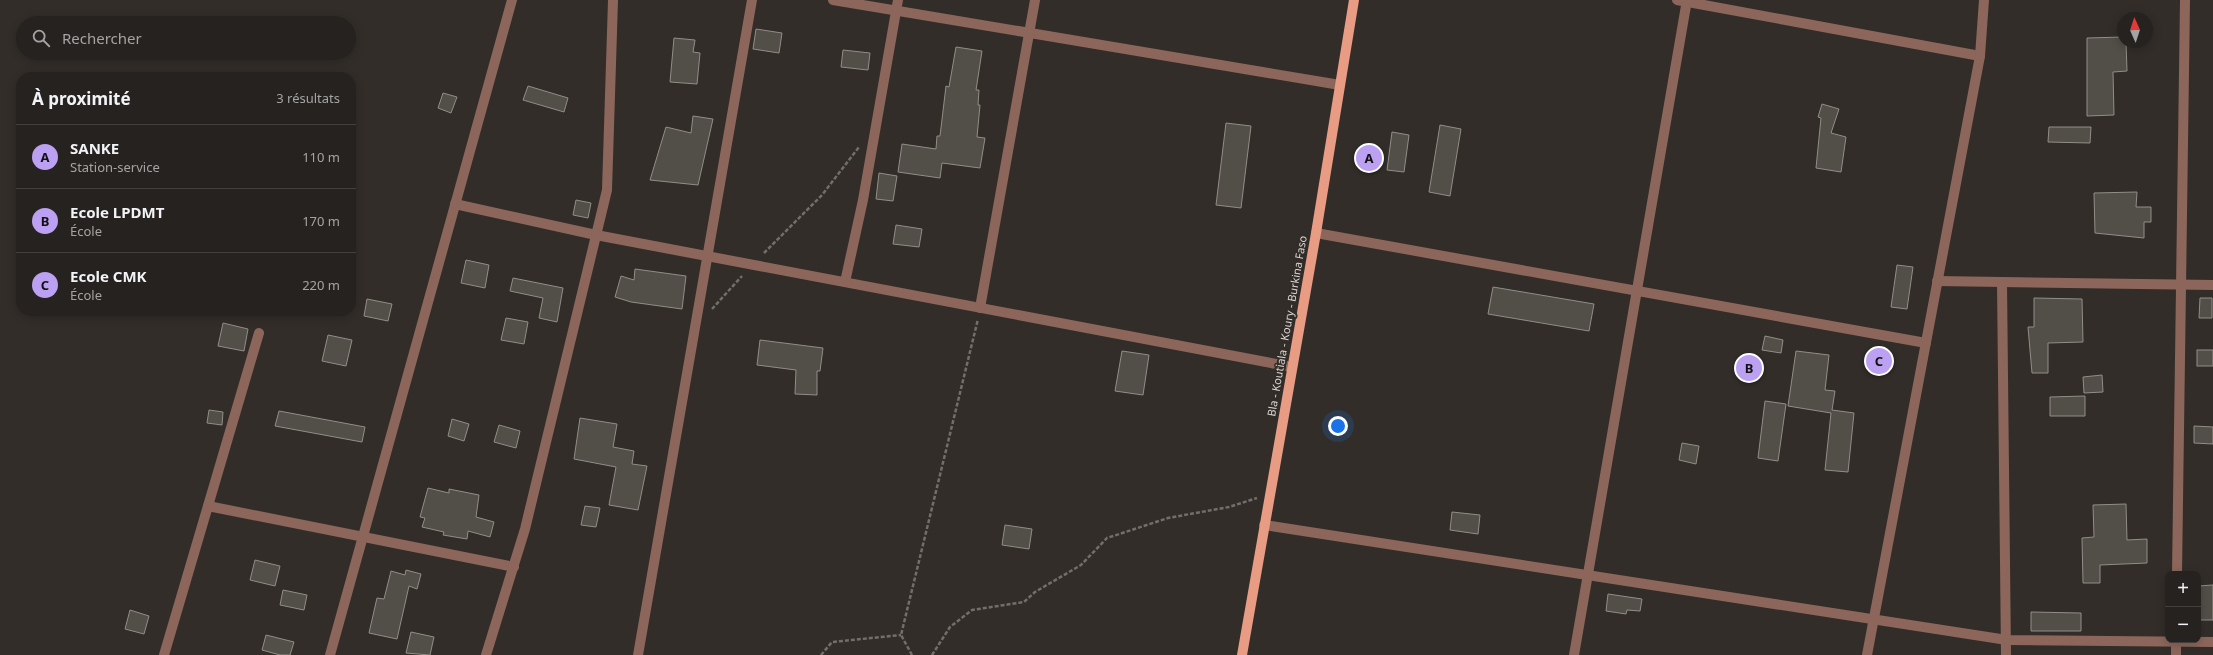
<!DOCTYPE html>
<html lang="fr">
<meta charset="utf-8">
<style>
:root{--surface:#26221f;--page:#2e2a28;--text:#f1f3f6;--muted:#a4a4a4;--line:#423f3d;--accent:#bca0f2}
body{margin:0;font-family:"Noto Sans",sans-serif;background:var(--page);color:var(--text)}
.controls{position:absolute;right:12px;bottom:12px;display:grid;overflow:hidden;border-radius:8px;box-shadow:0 2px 10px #0003}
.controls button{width:36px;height:36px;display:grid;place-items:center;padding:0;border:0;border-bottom:1px solid var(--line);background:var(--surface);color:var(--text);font:20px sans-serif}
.compass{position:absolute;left:2117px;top:12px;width:36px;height:36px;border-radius:50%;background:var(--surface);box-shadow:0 2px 10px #0003;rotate:357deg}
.you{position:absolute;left:1338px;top:426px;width:14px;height:14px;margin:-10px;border:3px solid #fff;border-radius:50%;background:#1a73e8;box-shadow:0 0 0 6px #1a73e833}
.badge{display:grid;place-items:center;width:26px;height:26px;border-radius:50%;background:var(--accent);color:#111;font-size:13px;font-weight:700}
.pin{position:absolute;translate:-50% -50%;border:2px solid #fff;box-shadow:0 1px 4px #0006}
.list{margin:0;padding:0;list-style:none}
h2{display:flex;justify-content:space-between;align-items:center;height:52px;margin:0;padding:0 16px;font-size:17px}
h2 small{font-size:13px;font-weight:400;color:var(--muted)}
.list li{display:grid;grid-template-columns:26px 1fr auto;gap:12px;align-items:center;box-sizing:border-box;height:64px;padding:0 16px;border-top:1px solid var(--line)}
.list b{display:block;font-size:15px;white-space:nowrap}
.list p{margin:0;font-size:13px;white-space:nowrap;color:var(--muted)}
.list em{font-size:13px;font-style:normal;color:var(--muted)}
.icon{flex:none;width:22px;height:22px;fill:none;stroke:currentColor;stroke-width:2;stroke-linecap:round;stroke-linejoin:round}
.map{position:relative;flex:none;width:2213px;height:655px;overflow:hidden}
.search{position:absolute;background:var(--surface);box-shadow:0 2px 10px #0003;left:16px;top:16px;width:340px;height:44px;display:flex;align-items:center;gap:10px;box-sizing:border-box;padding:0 14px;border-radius:22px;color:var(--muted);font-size:15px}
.panel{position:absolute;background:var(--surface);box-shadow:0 2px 10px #0003;left:16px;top:72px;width:340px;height:244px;border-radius:16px}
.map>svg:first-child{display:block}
</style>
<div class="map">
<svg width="2213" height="655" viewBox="0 0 2213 655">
<rect width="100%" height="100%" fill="#322d29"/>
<g fill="#524e48" stroke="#928d87">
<path d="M756 29 782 33 779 53 753 49Z"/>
<path d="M2123 37V42H2126L2127 71 2113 72 2114 115 2087 116V38Z"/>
<path d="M674 38 695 40 693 52 700 53 697 84 670 82Z"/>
<path d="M956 47 982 51 976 90H979L978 105H980L977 137 985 138 980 168 942 163 940 178 898 172 902 144 936 149 937 136H940L946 86 949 87Z"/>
<path d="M843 50 870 53 868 70 841 67Z"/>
<path d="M528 86 568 98 564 112 523 100Z"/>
<path d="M443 93 457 97 451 113 438 108Z"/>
<path d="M1822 104 1839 109 1831 133 1846 137 1841 172 1816 168 1821 118 1818 117Z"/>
<path d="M693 116 713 119 698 185 650 180 666 127 691 133Z"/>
<path d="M1226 123 1251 126 1241 208 1216 205Z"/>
<path d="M1440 125 1461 129 1450 196 1429 192Z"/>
<path d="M2049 127H2091L2090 143 2048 142Z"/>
<path d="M1392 132 1409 135 1404 172 1387 170Z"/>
<path d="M879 173 897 176 893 201 876 199Z"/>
<path d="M2137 192 2136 207H2151V222H2144V238L2095 233 2094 193Z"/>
<path d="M576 200 591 203 588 218 573 215Z"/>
<path d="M896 225 922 229 919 247 893 244Z"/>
<path d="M466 260 489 265 485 288 461 283Z"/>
<path d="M1897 265 1913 267 1907 309 1891 307Z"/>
<path d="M635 269 686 276 682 309 631 302 615 297 621 276 634 280Z"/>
<path d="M513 278 563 288 557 322 539 318 543 298 510 291Z"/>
<path d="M1493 287 1594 304 1589 331 1488 314Z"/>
<path d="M2034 298 2082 299 2083 342 2048 343V373H2032L2028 327H2034Z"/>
<path d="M2200 298H2212V318H2199Z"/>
<path d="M367 299 392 304 388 321 364 316Z"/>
<path d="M506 318 528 322 524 344 501 340Z"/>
<path d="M223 323 248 329 244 351 218 346Z"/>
<path d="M328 335 352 340 346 366 322 361Z"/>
<path d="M1765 336 1783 340 1781 353 1762 350Z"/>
<path d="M760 340 823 348 820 371H817V395L795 394 796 370 757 365Z"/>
<rect x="2197" y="350" width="16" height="16"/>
<path d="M1122 351 1149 355 1143 395 1115 391Z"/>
<path d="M1796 351 1829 355 1825 390 1835 391 1832 410 1854 413 1848 472 1825 470 1831 413 1788 406Z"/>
<path d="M2102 375 2103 392 2084 393 2083 377Z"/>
<path d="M2085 396V416H2050V397Z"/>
<path d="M1765 401 1786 404 1778 461 1758 458Z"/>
<path d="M209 410 223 412 222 425 207 423Z"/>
<path d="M279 411 365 427 362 442 275 426Z"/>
<path d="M580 418 617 424 613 447 634 451 632 464 647 466 638 510 609 505 616 467 574 459Z"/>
<path d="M452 419 469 424 464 441 448 436Z"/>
<path d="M499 425 520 431 516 448 494 442Z"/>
<path d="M2194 426 2213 427V444L2194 443Z"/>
<path d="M1682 443 1699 446 1696 464 1679 460Z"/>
<path d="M428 488 449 493V489L479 495 476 517 494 522 490 537 468 531 467 539 443 535 444 532 422 527 425 518 420 517Z"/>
<path d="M2126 504 2127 540 2147 539V563L2100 565V583H2083L2082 538 2094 537 2093 505Z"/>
<path d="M585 506 600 508 596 527 581 525Z"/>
<path d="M1452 512 1480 515 1478 534 1450 530Z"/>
<path d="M1005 525 1032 529 1029 549 1002 545Z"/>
<path d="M255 560 280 566 275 586 250 580Z"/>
<path d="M406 570 421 574 417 589 409 586 397 639 369 633 377 598 384 599 391 571 405 575Z"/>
<path d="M2213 585V620H2198V586Z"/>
<path d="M283 590 307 595 304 610 280 605Z"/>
<path d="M1608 594 1642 599 1640 611 1627 610 1626 614 1606 611Z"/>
<path d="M130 610 149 616 144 634 125 629Z"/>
<path d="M2031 612 2081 613V631H2031Z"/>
<path d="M411 632 434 637 430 655 406 653Z"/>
<path d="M266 635 294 642 290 655H280L262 650Z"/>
</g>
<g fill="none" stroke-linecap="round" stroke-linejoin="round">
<g stroke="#726e6a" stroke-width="2.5" stroke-dasharray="4 2" stroke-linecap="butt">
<path d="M764 253 822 195 859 147"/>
<path d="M712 309 742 276"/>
<path d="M821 655 832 642 901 635"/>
<path d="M912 655 901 635 978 319"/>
<path d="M932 655 950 627 972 610 1024 602 1035 592 1081 565 1107 538 1168 518 1229 507 1257 498"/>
</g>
<g stroke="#8c665a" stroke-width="10">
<path d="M833 0 1340 85"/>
<path d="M1677 0 1980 56"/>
<path d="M455 204 596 235 1292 367"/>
<path d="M1316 233 1926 343"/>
<path d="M1937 281 2213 285"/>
<path d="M845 282 863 200 898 0"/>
<path d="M2002 282 2006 655"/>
<path d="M980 308 1035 0"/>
<path d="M208 506 514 567"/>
<path d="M1264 525 2007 640 2213 642"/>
<path d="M2177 574 2185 0"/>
<path d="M164 655 259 333"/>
<path d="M330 655 512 0"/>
<path d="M486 655 525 529 607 190 613 0"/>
<path d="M638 655 752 0"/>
<path d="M1574 655 1687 0"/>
<path d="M1867 655 1980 56 1984 0"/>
<path d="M2176 655V640"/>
</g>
<path stroke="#e99c84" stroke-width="10" d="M1242 655 1316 233 1354 0"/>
</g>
<g text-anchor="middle" stroke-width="4" stroke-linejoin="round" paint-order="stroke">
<g font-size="11" fill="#dbd7d4" stroke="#322d29">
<text transform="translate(1287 326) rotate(-80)" y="4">Bla - Koutiala - Koury - Burkina Faso</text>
</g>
</g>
</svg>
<div class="controls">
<button>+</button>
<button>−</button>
</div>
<svg class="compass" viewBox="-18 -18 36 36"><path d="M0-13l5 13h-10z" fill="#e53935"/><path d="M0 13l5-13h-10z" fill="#a4a4a4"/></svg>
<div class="you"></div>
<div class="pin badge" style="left:1369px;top:158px">A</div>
<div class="pin badge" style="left:1749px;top:368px">B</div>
<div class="pin badge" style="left:1879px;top:361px">C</div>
<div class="search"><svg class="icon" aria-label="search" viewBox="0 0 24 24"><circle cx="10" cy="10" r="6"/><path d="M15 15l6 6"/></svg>Rechercher</div>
<section class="panel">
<h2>À proximité<small>3 résultats</small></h2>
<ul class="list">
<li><span class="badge">A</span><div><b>SANKE</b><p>Station-service</p></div><em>110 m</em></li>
<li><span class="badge">B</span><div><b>Ecole LPDMT</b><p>École</p></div><em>170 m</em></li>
<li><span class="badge">C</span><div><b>Ecole CMK</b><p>École</p></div><em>220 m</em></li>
</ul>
</section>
</div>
